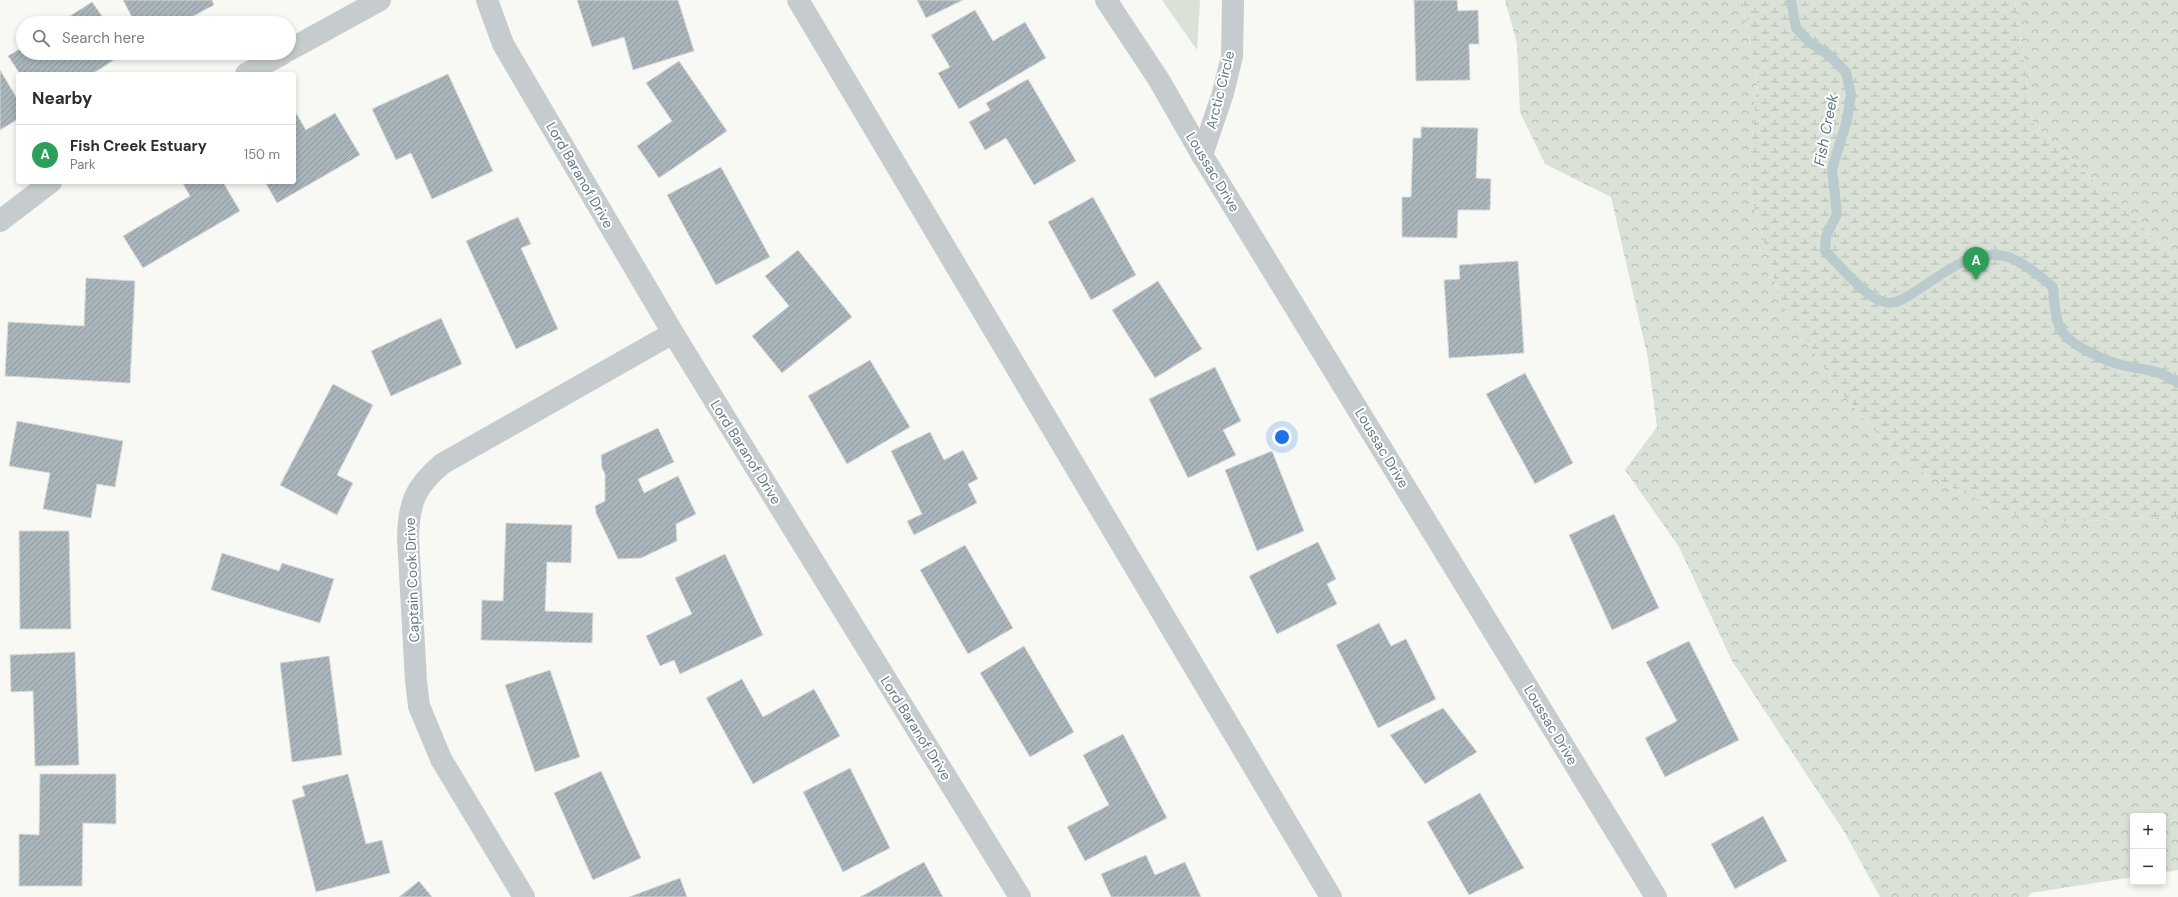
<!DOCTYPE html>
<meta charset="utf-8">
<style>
:root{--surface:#fff;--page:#f2f2f3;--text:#2b2b33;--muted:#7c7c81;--line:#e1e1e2;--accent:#f1391c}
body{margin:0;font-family:"DM Sans",sans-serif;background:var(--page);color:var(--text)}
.controls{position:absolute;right:12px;bottom:12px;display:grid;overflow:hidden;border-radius:4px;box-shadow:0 2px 6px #0003}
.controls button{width:36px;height:36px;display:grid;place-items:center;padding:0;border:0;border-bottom:1px solid var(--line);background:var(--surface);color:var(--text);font:20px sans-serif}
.you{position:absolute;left:1282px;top:437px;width:14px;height:14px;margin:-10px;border:3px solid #fff;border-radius:50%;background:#1a73e8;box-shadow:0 0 0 6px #1a73e833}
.badge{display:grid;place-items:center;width:26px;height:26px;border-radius:50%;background:var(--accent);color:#fff;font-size:13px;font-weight:700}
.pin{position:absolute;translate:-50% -33px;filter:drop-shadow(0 1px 2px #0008)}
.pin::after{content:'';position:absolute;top:21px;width:14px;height:12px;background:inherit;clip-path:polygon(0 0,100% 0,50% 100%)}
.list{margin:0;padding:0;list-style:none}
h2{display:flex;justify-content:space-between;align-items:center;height:52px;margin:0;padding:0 16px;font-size:17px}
h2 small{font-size:13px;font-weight:400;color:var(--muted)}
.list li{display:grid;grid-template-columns:26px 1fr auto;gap:12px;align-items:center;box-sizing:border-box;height:60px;padding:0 16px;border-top:1px solid var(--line)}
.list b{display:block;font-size:15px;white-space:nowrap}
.list p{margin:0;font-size:13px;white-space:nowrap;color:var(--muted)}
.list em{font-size:13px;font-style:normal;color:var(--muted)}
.icon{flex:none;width:22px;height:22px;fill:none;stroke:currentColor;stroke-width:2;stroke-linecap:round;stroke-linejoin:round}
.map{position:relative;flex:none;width:2178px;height:897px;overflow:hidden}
.search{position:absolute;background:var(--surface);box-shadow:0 2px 6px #0003;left:16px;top:16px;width:280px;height:44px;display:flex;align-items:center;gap:10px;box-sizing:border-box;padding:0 14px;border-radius:22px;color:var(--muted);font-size:15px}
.panel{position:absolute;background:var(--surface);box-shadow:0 2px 6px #0003;left:16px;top:72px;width:280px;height:112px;border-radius:4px}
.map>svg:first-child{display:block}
</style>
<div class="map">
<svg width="2178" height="897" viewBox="0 0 2178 897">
<defs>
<pattern id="forest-crowns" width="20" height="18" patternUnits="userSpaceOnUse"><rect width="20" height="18" fill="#dae1d6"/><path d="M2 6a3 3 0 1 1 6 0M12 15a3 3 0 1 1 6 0" fill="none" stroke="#b4bbb3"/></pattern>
<pattern id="wetland-marsh" width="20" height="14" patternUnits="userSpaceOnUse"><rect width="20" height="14" fill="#dae1d6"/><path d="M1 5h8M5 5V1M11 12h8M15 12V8" fill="none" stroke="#b4bbb3"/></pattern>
<pattern id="building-hatch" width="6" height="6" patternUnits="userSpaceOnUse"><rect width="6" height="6" fill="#a9b5ba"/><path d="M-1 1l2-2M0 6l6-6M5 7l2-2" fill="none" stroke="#8d989d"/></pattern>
</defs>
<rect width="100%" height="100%" fill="#f8f8f5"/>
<g fill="url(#forest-crowns)">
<path d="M1505 0H1743L1757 82 1748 183 1780 300 1838 389 1901 461 1961 492 2034 523 2178 517V870L2163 873V816H2133V877L2031 893 2028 897H1880L1845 833 1732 661 1679 547 1625 470 1657 427 1648 358 1611 197 1545 164 1520 112 1517 44Z"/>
<path d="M2015 0H2178V261L2033 123Z"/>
</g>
<path fill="url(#wetland-marsh)" d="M1743 0H2015L2033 123 2178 261V517L2034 523 1961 492 1901 461 1838 389 1780 300 1748 183 1757 82Z"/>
<path fill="#dae1d6" d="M1162 0H1200L1197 50Z"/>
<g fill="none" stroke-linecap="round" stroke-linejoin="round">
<path stroke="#bbcacc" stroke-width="10" d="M1791 0 1796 28 1809 42 1829 55 1846 72 1851 94 1847 120 1832 169 1837 214 1826 236 1825 251C1841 266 1864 297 1885 302 1895 305 1905 298 1913 293 1941 276 1969 249 2004 256 2020 259 2041 277 2053 287 2054 300 2055 324 2064 334 2073 346 2104 360 2118 364 2142 371 2156 367 2178 383"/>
</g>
<g fill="url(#building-hatch)" stroke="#dadad7">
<path d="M123 0H212L214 5 186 20 188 23H135Z"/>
<path d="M577 0H678L694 51 633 70 624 37 592 47Z"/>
<path d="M917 0H963L926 18Z"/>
<path d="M1414 0H1457L1458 11 1478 10 1479 44H1469L1470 80 1416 81Z"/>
<path d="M92 2 107 23H59Z"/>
<path d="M975 10 993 41 1025 22 1046 58 959 109 938 73 950 67 931 35Z"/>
<path d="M23 47V53H125L92 74H20L8 56Z"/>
<path d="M679 61 727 131 659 178 637 146 672 121 646 83Z"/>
<path d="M0 70 18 100V119L0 130Z"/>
<path d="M448 74 493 171 432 199 411 153 396 160 372 109Z"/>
<path d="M1028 79 1076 161 1034 185 1006 138 985 150 969 122 990 110 986 103Z"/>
<path d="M294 110 306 130 335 113 360 155 277 203 265 182H294Z"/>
<path d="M1421 127 1478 128 1476 178 1491 179 1490 210H1458L1457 238 1402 237V197H1411L1413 138H1421Z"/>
<path d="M721 167 770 257 716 285 667 195Z"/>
<path d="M182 182H223L240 211 143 268 123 236 190 196Z"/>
<path d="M1093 197 1136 275 1091 300 1048 222Z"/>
<path d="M518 217 531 244 521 248 558 329 516 349 466 241Z"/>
<path d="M798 250 852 317 782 373 752 336 789 306 765 276Z"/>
<path d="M1518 261 1524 353 1449 358 1444 280 1460 279 1459 265Z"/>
<path d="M86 278 135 281 130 383 5 376 8 322 84 326Z"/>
<path d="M1158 281 1202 349 1155 378 1112 310Z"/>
<path d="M441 318 462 364 391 396 371 351Z"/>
<path d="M870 360 910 427 847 464 808 396Z"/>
<path d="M1215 367 1241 421 1223 430 1236 455 1188 478 1149 399Z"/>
<path d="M1525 373 1573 463 1535 484 1486 394Z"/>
<path d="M333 384 373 405 337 475 353 483 337 515 280 485Z"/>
<path d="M17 421 123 441 115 487 97 484 91 518 43 509 50 473 9 466Z"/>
<path d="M658 428 674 462 638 479 644 493 678 476 696 514 676 524 677 541 641 558 618 559 596 513 595 506 605 501V474L602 468 601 455Z"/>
<path d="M930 432 944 460 963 450 978 479 968 484 977 503 914 535 907 521 922 514 891 451Z"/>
<path d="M1272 451 1304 531 1257 551 1225 470Z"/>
<path d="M1614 514 1659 608 1612 630 1569 535Z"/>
<path d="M506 523 572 525 571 563 547 562 545 611 593 613 592 643 481 640 482 600 503 601Z"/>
<path d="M19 531H69L71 629H20Z"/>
<path d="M1318 542 1336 579 1327 584 1337 604 1277 634 1249 576Z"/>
<path d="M965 545 1013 628 968 654 920 570Z"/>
<path d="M222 553 279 571 282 563 334 579 320 623 211 590Z"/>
<path d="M725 554 763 635 680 674 674 660 660 666 646 636 692 614 675 578Z"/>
<path d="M1379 623 1391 646 1406 639 1436 699 1378 728 1336 645Z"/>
<path d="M1689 641 1739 740 1665 777 1645 738 1677 721 1646 662Z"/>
<path d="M1024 646 1074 732 1030 757 980 673Z"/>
<path d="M75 652 79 765 35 766 33 691 11 692 10 655Z"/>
<path d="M329 656 342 755 292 762 280 663Z"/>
<path d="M550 670 580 757 535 772 505 685Z"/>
<path d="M742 679 763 717 814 689 840 736 753 784 706 698Z"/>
<path d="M1443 708 1477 752 1425 784 1390 735Z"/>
<path d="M1123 734 1167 818 1085 861 1067 827 1109 805 1083 755Z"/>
<path d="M850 768 890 848 843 872 803 792Z"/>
<path d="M601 771 641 858 593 880 554 793Z"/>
<path d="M40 774H116V824L83 823 82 886H19V834L39 835Z"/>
<path d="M348 774 366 844 382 840 390 873 316 892 292 800 305 796 302 786Z"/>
<path d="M1480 793 1524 868 1469 895 1427 822Z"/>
<path d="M1763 816 1787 861 1735 889 1711 844Z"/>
<path d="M1146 855 1155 875 1185 862 1201 897H1111L1101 874Z"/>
<path d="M924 862 943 897H860Z"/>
<path d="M680 878 687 897H629Z"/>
<path d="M419 881 432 897H399Z"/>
</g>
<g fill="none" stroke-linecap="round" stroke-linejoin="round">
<g stroke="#c6cbce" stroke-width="22">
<path d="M487 0 503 44 673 333 1020 897"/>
<path d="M798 0 1331 897"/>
<path d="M1106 0 1159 80 1202 155 1656 897"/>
<path d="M289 50 380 0"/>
<path d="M246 74 284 53"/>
<path d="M1202 155 1223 93 1232 56 1233 0"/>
<path d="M0 221 51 182"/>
<path d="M524 897 441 759 419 706 416 681 408 537C409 502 415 487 442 464L673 333"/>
</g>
</g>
<g text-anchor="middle" stroke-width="4" stroke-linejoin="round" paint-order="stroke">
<g font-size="14" fill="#617783" stroke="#fff">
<text transform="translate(1220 90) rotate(-76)" y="5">Arctic Circle</text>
<text transform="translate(1213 172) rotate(59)" y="5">Loussac Drive</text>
<text transform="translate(580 175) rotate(60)" y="5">Lord Baranof Drive</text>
<text transform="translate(1382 448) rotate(59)" y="5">Loussac Drive</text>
<text transform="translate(746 452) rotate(58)" y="5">Lord Baranof Drive</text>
<text transform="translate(412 580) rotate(-92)" y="5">Captain Cook Drive</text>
<text transform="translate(1551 725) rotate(59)" y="5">Loussac Drive</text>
<text transform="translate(916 728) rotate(58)" y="5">Lord Baranof Drive</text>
</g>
<g font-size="15" font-style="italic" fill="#5b777d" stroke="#fff">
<text transform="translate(1826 130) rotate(-79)" y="5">Fish Creek</text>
</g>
</g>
</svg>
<div class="controls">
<button>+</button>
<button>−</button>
</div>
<div class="you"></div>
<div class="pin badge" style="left:1976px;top:280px;background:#2e9e5b">A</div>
<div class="search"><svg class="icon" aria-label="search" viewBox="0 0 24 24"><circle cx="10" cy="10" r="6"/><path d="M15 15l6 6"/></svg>Search here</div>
<section class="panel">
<h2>Nearby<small></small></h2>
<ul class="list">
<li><span class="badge" style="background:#2e9e5b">A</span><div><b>Fish Creek Estuary</b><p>Park</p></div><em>150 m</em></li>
</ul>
</section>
</div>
